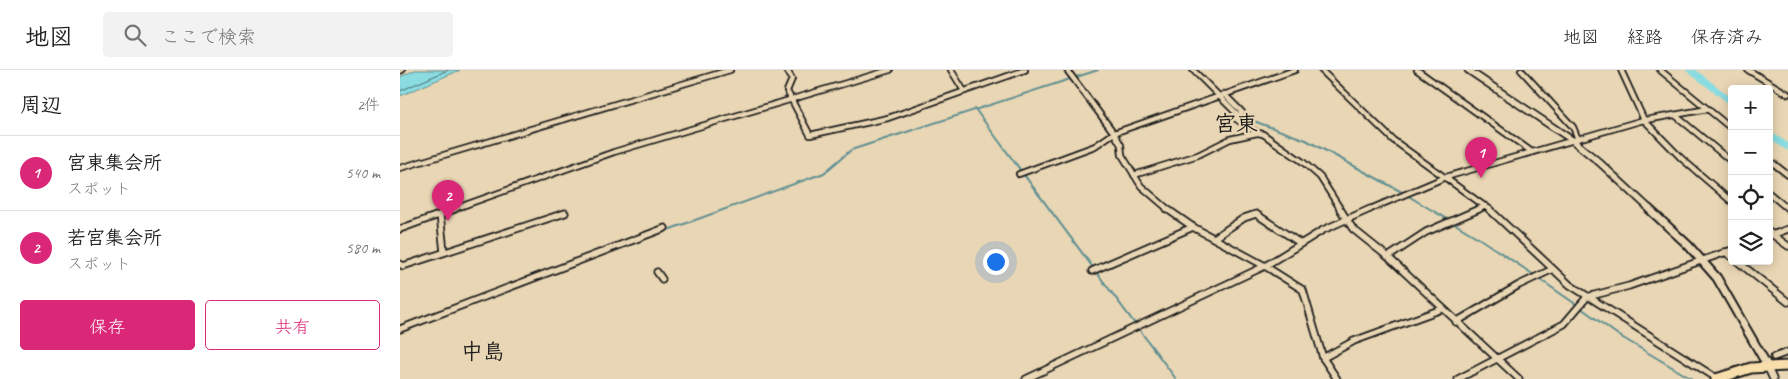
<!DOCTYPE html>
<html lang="ja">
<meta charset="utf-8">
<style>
:root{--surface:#fff;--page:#f2f2f2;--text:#222;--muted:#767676;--line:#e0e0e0;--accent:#db2777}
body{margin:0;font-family:Caveat,"Klee One",sans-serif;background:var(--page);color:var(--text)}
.controls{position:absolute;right:15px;top:15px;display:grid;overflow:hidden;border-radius:5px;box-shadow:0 2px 12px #0003}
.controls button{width:45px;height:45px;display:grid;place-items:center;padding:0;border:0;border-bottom:1px solid var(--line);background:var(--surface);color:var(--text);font:25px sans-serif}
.you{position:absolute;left:595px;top:191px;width:18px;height:18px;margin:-12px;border:4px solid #fff;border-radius:50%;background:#1a73e8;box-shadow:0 0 0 8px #1a73e833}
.badge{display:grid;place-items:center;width:32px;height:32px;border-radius:50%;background:var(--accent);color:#fff;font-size:16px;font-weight:700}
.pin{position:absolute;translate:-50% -41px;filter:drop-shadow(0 1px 2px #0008)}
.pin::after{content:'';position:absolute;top:26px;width:18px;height:15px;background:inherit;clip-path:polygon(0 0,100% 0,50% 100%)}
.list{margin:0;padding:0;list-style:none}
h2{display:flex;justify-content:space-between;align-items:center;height:65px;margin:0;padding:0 20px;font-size:21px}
h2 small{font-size:16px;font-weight:400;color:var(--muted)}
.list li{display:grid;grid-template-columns:32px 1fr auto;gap:15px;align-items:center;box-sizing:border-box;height:75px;padding:0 20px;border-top:1px solid var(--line)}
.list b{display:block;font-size:19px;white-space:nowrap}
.list p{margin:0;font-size:16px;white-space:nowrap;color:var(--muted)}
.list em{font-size:16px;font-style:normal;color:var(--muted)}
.actions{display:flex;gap:10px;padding:15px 20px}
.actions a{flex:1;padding:11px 0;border:1px solid var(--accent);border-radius:5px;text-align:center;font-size:18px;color:var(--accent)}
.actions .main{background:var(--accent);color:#fff}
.icon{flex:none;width:28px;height:28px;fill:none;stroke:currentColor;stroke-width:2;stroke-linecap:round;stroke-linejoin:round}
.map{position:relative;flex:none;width:1388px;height:309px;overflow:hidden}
header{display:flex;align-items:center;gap:30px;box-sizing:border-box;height:70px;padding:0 25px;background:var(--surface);border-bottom:1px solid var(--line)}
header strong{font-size:24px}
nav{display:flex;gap:28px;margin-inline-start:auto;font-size:18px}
.search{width:350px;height:45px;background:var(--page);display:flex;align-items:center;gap:12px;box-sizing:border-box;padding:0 18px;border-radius:5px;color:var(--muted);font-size:19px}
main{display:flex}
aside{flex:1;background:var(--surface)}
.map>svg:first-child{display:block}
</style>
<header>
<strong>地図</strong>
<div class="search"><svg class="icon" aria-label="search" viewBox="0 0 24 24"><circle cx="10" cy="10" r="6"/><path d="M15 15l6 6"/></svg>ここで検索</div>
<nav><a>地図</a><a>経路</a><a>保存済み</a></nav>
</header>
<main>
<aside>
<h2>周辺<small>2件</small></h2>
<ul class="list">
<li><span class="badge">1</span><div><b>宮東集会所</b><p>スポット</p></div><em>540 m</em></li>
<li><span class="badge">2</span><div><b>若宮集会所</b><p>スポット</p></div><em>580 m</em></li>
</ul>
<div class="actions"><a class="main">保存</a><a>共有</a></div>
</aside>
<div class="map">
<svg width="1388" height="309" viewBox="0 0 1388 309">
<rect width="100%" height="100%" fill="#e9d6b4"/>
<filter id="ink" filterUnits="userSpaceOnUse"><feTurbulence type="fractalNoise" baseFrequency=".02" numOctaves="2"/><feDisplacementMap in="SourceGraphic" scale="10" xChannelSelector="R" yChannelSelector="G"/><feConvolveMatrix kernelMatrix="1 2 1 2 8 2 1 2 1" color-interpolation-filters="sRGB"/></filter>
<g filter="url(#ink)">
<path fill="#8adce1" stroke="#5e8f92" d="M15 0H60L0 26V7Z"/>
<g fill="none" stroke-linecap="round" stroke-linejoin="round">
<path stroke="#48696b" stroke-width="1" d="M0 21 48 0"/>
<g stroke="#5e8f92" stroke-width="2">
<path d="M575 39 776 309"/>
<path d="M841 44 848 49 906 70 1000 121 1080 169 1134 205"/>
<path d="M265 161 424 103 451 80 698 0"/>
<path d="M1138 208 1177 235"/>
<path d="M1181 238 1218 265 1292 309"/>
</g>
<g fill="#8adce1" fill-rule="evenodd">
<path d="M1285 0H1296L1332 28V36Z"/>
<path d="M1369 61 1388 73V81L1369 69Z"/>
</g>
<defs>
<g id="minor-far1">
<path d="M387 0 392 9 387 21 410 65 488 48 625 0"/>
<path d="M551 0 564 21"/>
<path d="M667 0 714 63 721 75 722 85 741 116 769 140"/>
<path d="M793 0 839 46"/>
<path d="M921 0 993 70 1090 140"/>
<path d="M1017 0 1132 82"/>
<path d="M1121 0 1173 57 1178 69"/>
<path d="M1221 0 1244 50 1281 88 1332 132"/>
<path d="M1260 0 1332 59"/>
<path d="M1348 0 1388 24"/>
<path d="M0 1 2 0"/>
<path d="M824 24 842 42 836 49 858 63 863 64 903 92 920 107 941 140"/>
<path d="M1275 45 1332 92"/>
<path d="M1369 90 1388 105"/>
<path d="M0 98 330 0"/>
<path d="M619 104 695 76 714 63 895 0"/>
<path d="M734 105 798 85 830 69 857 63"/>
<path d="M1369 123 1388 139"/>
<path d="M51 140 214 82 490 0"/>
<path d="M968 140 1046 107 1240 51 1308 39"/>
<path d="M1077 140 1086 136"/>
</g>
<g id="minor">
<path d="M767 139 793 157 865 196 903 220 923 288 937 309"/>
<path d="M940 139 953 159 988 187 1119 309"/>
<path d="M1089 139 1170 215 1318 309"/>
<path d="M40 144 44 182"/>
<path d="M0 159 55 139"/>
<path d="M1369 162 1388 176"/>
<path d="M1372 165 1388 159"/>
<path d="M814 168 844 148 856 144 900 173"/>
<path d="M1325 182 1332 187"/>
<path d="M988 187 1026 162 1079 139"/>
<path d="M1337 191 1388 232"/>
<path d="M0 194 3 196 165 143"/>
<path d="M692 201 793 157"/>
<path d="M257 202 262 209"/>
<path d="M1056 252 1119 215 1153 199"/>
<path d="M0 259 265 158"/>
<path d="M1374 287 1388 282"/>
<path d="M923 288 954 271 1042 239"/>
<path d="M1367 296 1373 309"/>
<path d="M626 309 865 196 923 160 970 139"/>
<path d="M1058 309 1164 254 1187 227 1229 216 1332 180"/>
</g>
<path id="tertiary-far1" d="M1068 0 1172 70 1199 92 1251 140"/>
<path id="tertiary" d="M1249 139 1288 175 1317 208 1367 295"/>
<path id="primary" d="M1316 309 1351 298 1388 296"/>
</defs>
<use href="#minor-far1" stroke="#1c1c1c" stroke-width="8"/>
<use href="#minor" stroke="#1c1c1c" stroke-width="9"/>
<use href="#tertiary-far1" stroke="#1c1c1c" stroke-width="9"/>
<use href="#tertiary" stroke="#1c1c1c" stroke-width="11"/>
<use href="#primary" stroke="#1c1c1c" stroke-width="13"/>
<use href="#minor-far1" stroke="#e9d6b4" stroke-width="4.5"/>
<use href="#minor" stroke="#e9d6b4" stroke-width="5.5"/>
<use href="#tertiary-far1" stroke="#e9d6b4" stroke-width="5.5"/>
<use href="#tertiary" stroke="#e9d6b4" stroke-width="7"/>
<use href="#primary" stroke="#f8deab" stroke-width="9"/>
</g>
</g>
<g text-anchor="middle" stroke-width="5" stroke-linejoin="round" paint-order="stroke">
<g font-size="22" font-weight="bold" fill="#1c1c1c" stroke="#e9d6b4">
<text x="836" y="61">宮東</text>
<text x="83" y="289">中島</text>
</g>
</g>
</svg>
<div class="controls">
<button>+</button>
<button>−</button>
<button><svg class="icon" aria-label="locate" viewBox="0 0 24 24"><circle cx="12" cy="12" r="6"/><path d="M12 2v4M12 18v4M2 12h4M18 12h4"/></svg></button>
<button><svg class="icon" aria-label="layers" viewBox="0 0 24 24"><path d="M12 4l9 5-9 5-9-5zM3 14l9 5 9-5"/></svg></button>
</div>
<div class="you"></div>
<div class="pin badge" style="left:1081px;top:108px">1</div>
<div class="pin badge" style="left:48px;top:151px">2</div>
</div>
</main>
